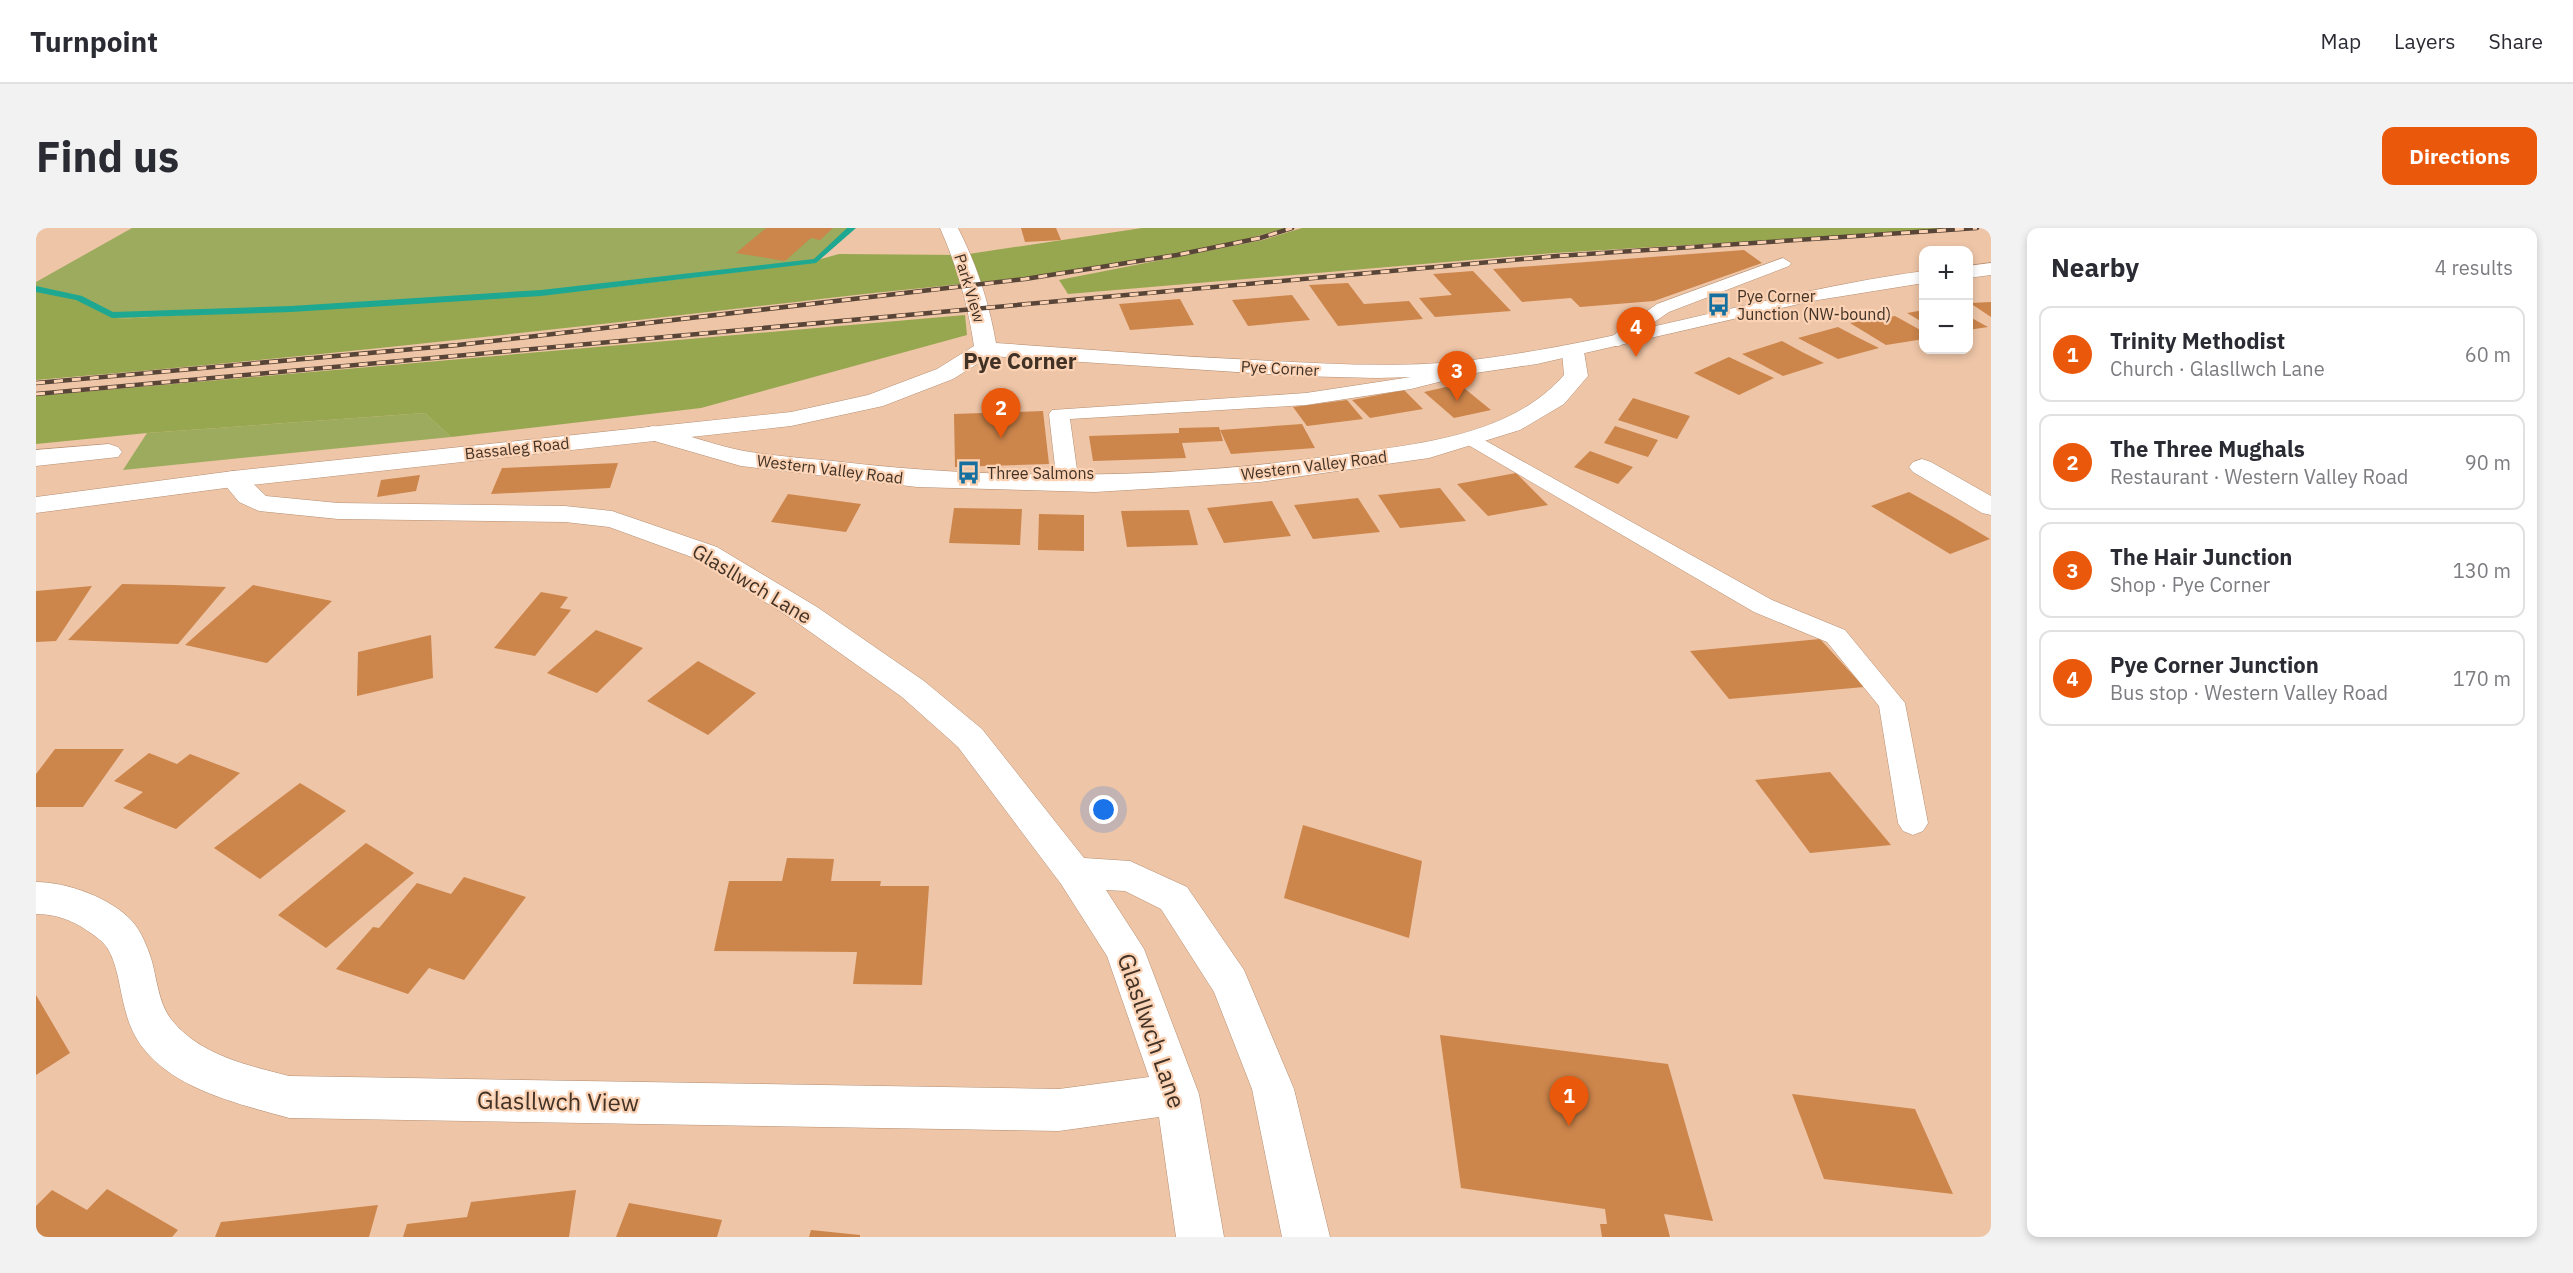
<!DOCTYPE html>
<meta charset="utf-8">
<style>
:root{--surface:#fff;--page:#f2f2f3;--text:#2b2b33;--muted:#7c7c81;--line:#e1e1e2;--accent:#ea580c}
body{margin:0;font-family:"IBM Plex Sans",sans-serif;background:var(--page);color:var(--text)}
.controls{position:absolute;right:18px;top:18px;display:grid;overflow:hidden;border-radius:12px;box-shadow:0 3px 9px #0003}
.controls button{width:54px;height:54px;display:grid;place-items:center;padding:0;border:0;border-bottom:2px solid var(--line);background:var(--surface);color:var(--text);font:30px sans-serif}
.you{position:absolute;left:1068px;top:582px;width:21px;height:21px;margin:-15px;border:4px solid #fff;border-radius:50%;background:#1a73e8;box-shadow:0 0 0 9px #1a73e833}
.badge{display:grid;place-items:center;width:39px;height:39px;border-radius:50%;background:var(--accent);color:#fff;font-size:20px;font-weight:700}
.pin{position:absolute;translate:-50% -50px;filter:drop-shadow(0 2px 3px #0008)}
.pin::after{content:'';position:absolute;top:32px;width:21px;height:18px;background:inherit;clip-path:polygon(0 0,100% 0,50% 100%)}
.list{margin:0;padding:0;list-style:none}
h2{display:flex;justify-content:space-between;align-items:center;height:78px;margin:0;padding:0 24px;font-size:26px}
h2 small{font-size:20px;font-weight:400;color:var(--muted)}
.list li{display:grid;grid-template-columns:39px 1fr auto;gap:18px;align-items:center;box-sizing:border-box;height:96px;margin:0 12px 12px;padding:0 12px;border:2px solid var(--line);border-radius:12px}
.list b{display:block;font-size:22px;white-space:nowrap}
.list p{margin:0;font-size:20px;white-space:nowrap;color:var(--muted)}
.list em{font-size:20px;font-style:normal;color:var(--muted)}
.map{position:relative;flex:none;width:1955px;height:1009px;overflow:hidden;border-radius:12px}
header{display:flex;align-items:center;gap:36px;box-sizing:border-box;height:84px;padding:0 30px;background:var(--surface);border-bottom:2px solid var(--line)}
header strong{font-size:28px}
nav{display:flex;gap:33px;margin-inline-start:auto;font-size:21px}
.intro{display:flex;align-items:center;justify-content:space-between;box-sizing:border-box;height:144px;padding:0 36px}
h1{margin:0;font-size:42px}
.button{padding:15px 27px;border-radius:12px;background:var(--accent);color:#fff;font-size:21px;font-weight:700}
main{display:flex;gap:36px;padding:0 36px}
aside{flex:1;background:var(--surface);border-radius:12px;box-shadow:0 3px 9px #0003}
.map>svg:first-child{display:block}
</style>
<header>
<strong>Turnpoint</strong>
<nav><a>Map</a><a>Layers</a><a>Share</a></nav>
</header>
<div class="intro"><h1>Find us</h1><a class="button">Directions</a></div>
<main>
<div class="map">
<svg width="1955" height="1009" viewBox="0 0 1955 1009">
<rect width="100%" height="100%" fill="#eec5a7"/>
<g fill="#9cab5e">
<path d="M96 0H816L780 33 662 48 553 62 83 91 58 73 0 61V54Z"/>
<path d="M389 185 415 209 87 242 111 205Z"/>
</g>
<g fill="#96a74f">
<path d="M1106 0H1249C1104 45 943 52 793 70 529 101 265 130 0 152V61L58 73 83 91 553 62 767 36 803 26 926 27Z"/>
<path d="M1266 0H1938L1518 25 1032 66 1023 52 1227 12Z"/>
<path d="M929 87 931 107 665 180 415 209 389 185 111 205 0 216V168Z"/>
</g>
<g fill="none" stroke-linecap="round" stroke-linejoin="round">
<path fill="#1ea791" fill-rule="evenodd" d="M811 0H820L780 35 505 68 255 84 76 90 40 72 0 64V58L46 68 77 84 255 78 505 62 778 31Z"/>
</g>
<g fill="#cc854b">
<path d="M730 0H797L784 12 775 10 749 33 700 25Z"/>
<path d="M985 0H1020L1025 12 989 14Z"/>
<path d="M1708 22 1726 35 1618 73 1544 79 1535 70 1486 74 1457 41Z"/>
<path d="M1437 43 1475 83 1399 89 1383 70 1416 67 1397 46Z"/>
<path d="M1312 55 1328 76 1373 73 1387 91 1302 98 1273 57Z"/>
<path d="M1256 67 1274 92 1212 98 1196 72Z"/>
<path d="M1144 71 1158 97 1094 102 1083 76Z"/>
<path d="M1955 74V89L1934 75Z"/>
<path d="M1888 82V95L1871 85Z"/>
<path d="M1859 88 1888 104V111L1850 117 1814 95Z"/>
<path d="M1932 88 1952 99 1932 102Z"/>
<path d="M1802 99 1821 109 1843 120 1802 131 1762 110Z"/>
<path d="M1746 113 1766 124 1788 135 1747 148 1706 126Z"/>
<path d="M1693 129 1714 139 1738 150 1703 167 1658 145Z"/>
<path d="M1423 156 1455 182 1418 190 1388 164Z"/>
<path d="M1368 162 1387 181 1334 190 1316 172Z"/>
<path d="M1597 170 1654 188 1641 211 1582 192Z"/>
<path d="M1311 172 1327 191 1271 198 1257 179Z"/>
<path d="M1007 183 1013 236 919 239 918 186Z"/>
<path d="M1266 196 1279 220 1195 226 1184 202Z"/>
<path d="M1579 198 1622 212 1612 229 1568 215Z"/>
<path d="M1183 199 1187 213 1146 215 1150 230 1057 233 1053 208 1143 205V200Z"/>
<path d="M1554 223 1597 239 1582 256 1538 239Z"/>
<path d="M582 235 574 260 455 266 466 240Z"/>
<path d="M1480 245 1512 277 1452 288 1421 256Z"/>
<path d="M384 247 380 263 341 269 345 252Z"/>
<path d="M1404 260 1430 293 1364 300 1342 267Z"/>
<path d="M1873 264 1914 287 1954 311 1914 326 1835 278Z"/>
<path d="M752 266 825 276 810 304 735 294Z"/>
<path d="M1322 270 1344 304 1277 311 1258 277Z"/>
<path d="M1236 273 1255 308 1188 315 1171 280Z"/>
<path d="M918 280 986 281 984 317 913 315Z"/>
<path d="M1153 282 1162 317 1091 319 1085 283Z"/>
<path d="M1003 286 1048 287V323L1002 322Z"/>
<path d="M86 356 138 357 190 359 142 416 32 412Z"/>
<path d="M217 357 296 373 231 435 149 417Z"/>
<path d="M56 358 20 413 0 414V363Z"/>
<path d="M505 364 532 369 524 380 535 382 499 428 458 420Z"/>
<path d="M560 402 607 420 561 465 511 445Z"/>
<path d="M395 407 397 450 321 468 322 424Z"/>
<path d="M1784 411 1828 459 1693 471 1654 423Z"/>
<path d="M662 433 720 465 672 507 611 473Z"/>
<path d="M19 521H88L47 579H0V546Z"/>
<path d="M113 525 141 536 154 526 204 545 140 601 87 580 107 564 78 553Z"/>
<path d="M1794 544 1855 617 1774 625 1719 552Z"/>
<path d="M264 555 310 583 224 651 178 620Z"/>
<path d="M1267 597 1386 633 1373 710 1248 670Z"/>
<path d="M330 615 378 645 290 720 242 687Z"/>
<path d="M751 630 798 631 795 653H845L844 658H893L886 757 817 756 821 724 678 723 693 653H746Z"/>
<path d="M428 649 490 669 428 752 393 740 372 766 300 741 337 699 343 700 381 655 415 666Z"/>
<path d="M0 767 34 825 0 847Z"/>
<path d="M1404 807 1632 836 1677 993 1628 986 1634 1009H1566L1564 996H1571L1569 981 1425 960Z"/>
<path d="M1756 866 1879 881 1917 966 1788 951Z"/>
<path d="M71 961 142 1002 136 1009H0V978L16 962 51 982Z"/>
<path d="M540 962 533 1009H367L371 996 431 989 435 974Z"/>
<path d="M593 975 686 992 681 1009H580Z"/>
<path d="M342 977 333 1009H179L185 994Z"/>
<path d="M775 1002 824 1007V1009H773Z"/>
</g>
<g fill="none" stroke-linecap="round" stroke-linejoin="round">
<defs>
<g id="service">
<path d="M1747 30 1755 35 1753 38 1633 84 1583 118H1571L1568 114 1621 76Z"/>
<path d="M1435 134 1442 136 1444 140 1442 144 1375 161 1270 177 1034 191 1043 256 1040 261H1024L1021 256 1013 186 1016 182 1270 165 1375 149Z"/>
<path d="M1434 204 1736 372 1809 402 1869 475 1892 595 1887 603 1877 607 1867 603 1862 595 1843 478 1791 414 1718 384 1427 214 1424 210 1427 206Z"/>
</g>
<g id="minor">
<path d="M1537 117 1545 119 1548 124 1552 148 1528 176 1484 202 1393 230 1224 254 1059 264 881 259 705 238 608 210 605 205 608 200 617 198C647 205 677 217 708 223 737 228 767 230 797 233 965 253 1135 251 1303 227 1380 216 1474 209 1528 147L1526 124 1529 119Z"/>
<path d="M73 216 82 219 86 224 82 229 0 238V222Z"/>
<path d="M1886 231 1895 234 1955 268V287L1946 285 1877 244 1873 239 1877 234Z"/>
<path d="M197 243 206 245 230 268 302 275 529 278 576 283 681 319 781 379 888 453 946 501 1048 630 1094 633 1151 659 1208 742 1258 861 1294 1009H1246L1216 861 1178 764 1125 681 1089 663 1070 662 1108 721 1163 866 1188 1009H1140L1123 889 1023 903 253 890C203 876 140 862 107 820 82 788 88 749 72 721 66 711 53 704 44 698 30 690 16 686 0 686V654C31 654 75 670 96 693 105 703 111 718 115 730 121 750 122 774 135 791 163 827 211 837 253 848L1023 861 1113 849 1071 728 1025 656 922 519 866 469 759 393 661 331 573 299 529 294 302 291 223 283 203 274 184 251 188 245Z"/>
</g>
<g id="tertiary">
<path d="M904 0H922C941 37 953 75 960 115 1046 121 1132 128 1219 132 1293 136 1370 141 1444 131 1594 112 1738 63 1888 43V55L1776 73 1501 136 1419 148 1340 150 1261 148 954 128 917 151 847 178 755 198 197 259 0 285V269L197 243 755 184 832 167 901 141 938 118C932 77 921 38 904 0Z"/>
<path d="M1955 35V47L1932 50V38Z"/>
</g>
</defs>
<use href="#service" stroke="#b48e72" stroke-width="1"/>
<use href="#minor" stroke="#b48e72" stroke-width="1"/>
<use href="#tertiary" stroke="#b48e72" stroke-width="1"/>
<use href="#service" fill="#fff" fill-rule="evenodd"/>
<use href="#minor" fill="#fff" fill-rule="evenodd"/>
<use href="#tertiary" fill="#fff" fill-rule="evenodd"/>
<defs>
<g id="rail">
<path d="M0 155 422 117 989 51 1141 27 1224 10 1256 0"/>
<path d="M0 166 1521 28 1941 0"/>
</g>
</defs>
<use href="#rail" stroke="#584537" stroke-width="4.5"/>
<use href="#rail" stroke="#fbd2b4" stroke-width="3" stroke-dasharray="9" stroke-linecap="butt"/>
</g>
<defs>
<symbol id="bus-bare" viewBox="-9 -9 18 18"><path d="M-5-6H5V4H4V6H2V4H-2V6H-4V4H-5ZM-3.5-4V0h7V-4ZM-3.5 1.2v1.5H-2V1.2ZM2 1.2v1.5H3.5V1.2Z" fill="#15709f" stroke="#fbd2b4" stroke-width="2.5" paint-order="stroke"/></symbol>
</defs>
<g fill-rule="evenodd">
<use href="#bus-bare" x="1666" y="60" width="33" height="33"/>
<use href="#bus-bare" x="916" y="228" width="33" height="33"/>
</g>
<g text-anchor="middle" stroke-width="4.5" stroke-linejoin="round" paint-order="stroke">
<g font-size="16" fill="#423226" stroke="#fbd2b4">
<text transform="translate(934 60) rotate(73)" y="6">Park View</text>
<text transform="translate(1244 140) rotate(3)" y="6">Pye Corner</text>
<text transform="translate(481 220) rotate(-6)" y="6">Bassaleg Road</text>
<text transform="translate(1278 237) rotate(-7)" y="6">Western Valley Road</text>
<text transform="translate(794 241) rotate(7)" y="6">Western Valley Road</text>
</g>
<g font-size="16" fill="#423226" stroke="#fbd2b4" text-anchor="start">
<text x="1701" y="74">Pye Corner<tspan x="1701" dy="18">Junction (NW-bound)</tspan></text>
<text x="951" y="251">Three Salmons</text>
</g>
<g font-size="20" fill="#423226" stroke="#fbd2b4">
<text transform="translate(716 356) rotate(31)" y="7">Glasllwch Lane</text>
</g>
<g font-size="22" font-weight="bold" fill="#423226" stroke="#fbd2b4">
<text x="984" y="141">Pye Corner</text>
</g>
<g font-size="24" fill="#423226" stroke="#fbd2b4">
<text transform="translate(1115 803) rotate(71)" y="8">Glasllwch Lane</text>
<text transform="translate(522 874) rotate(1)" y="8">Glasllwch View</text>
</g>
</g>
</svg>
<div class="controls">
<button>+</button>
<button>−</button>
</div>
<div class="you"></div>
<div class="pin badge" style="left:1533px;top:898px">1</div>
<div class="pin badge" style="left:965px;top:210px">2</div>
<div class="pin badge" style="left:1421px;top:173px">3</div>
<div class="pin badge" style="left:1600px;top:129px">4</div>
</div>
<aside>
<h2>Nearby<small>4 results</small></h2>
<ul class="list">
<li><span class="badge">1</span><div><b>Trinity Methodist</b><p>Church · Glasllwch Lane</p></div><em>60 m</em></li>
<li><span class="badge">2</span><div><b>The Three Mughals</b><p>Restaurant · Western Valley Road</p></div><em>90 m</em></li>
<li><span class="badge">3</span><div><b>The Hair Junction</b><p>Shop · Pye Corner</p></div><em>130 m</em></li>
<li><span class="badge">4</span><div><b>Pye Corner Junction</b><p>Bus stop · Western Valley Road</p></div><em>170 m</em></li>
</ul>
</aside>
</main>
